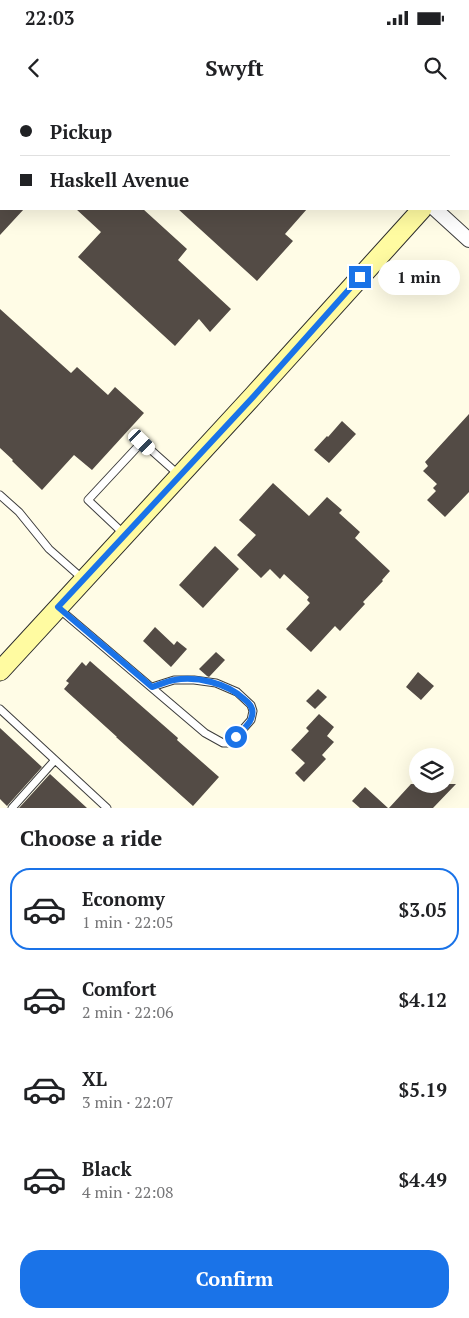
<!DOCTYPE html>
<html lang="en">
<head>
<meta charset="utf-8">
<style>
  :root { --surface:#fff; --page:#f2f2f2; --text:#202124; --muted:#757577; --line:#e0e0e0; --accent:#1a73e8 }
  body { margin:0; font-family:"PT Serif",serif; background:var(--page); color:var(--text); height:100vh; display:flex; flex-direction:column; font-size:19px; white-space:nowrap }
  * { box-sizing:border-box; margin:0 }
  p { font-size:16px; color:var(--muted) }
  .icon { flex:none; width:28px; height:28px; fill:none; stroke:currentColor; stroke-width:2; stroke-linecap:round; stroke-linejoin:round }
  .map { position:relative; height:708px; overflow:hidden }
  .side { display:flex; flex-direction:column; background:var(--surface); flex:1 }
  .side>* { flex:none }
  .hud { position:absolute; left:0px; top:0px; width:470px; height:110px; box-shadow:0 5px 20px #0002; display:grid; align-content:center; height:110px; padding:0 20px; background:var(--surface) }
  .fabs { position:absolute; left:409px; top:648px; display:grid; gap:10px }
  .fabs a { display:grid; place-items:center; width:45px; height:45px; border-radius:50%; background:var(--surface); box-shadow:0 5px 20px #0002; font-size:25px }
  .end { position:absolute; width:22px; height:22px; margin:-11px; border:6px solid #1a73e8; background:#fff; box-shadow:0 0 0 2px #fff }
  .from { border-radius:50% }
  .bubble { position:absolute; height:35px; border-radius:18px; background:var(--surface); box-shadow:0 5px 20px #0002; font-size:16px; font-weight:600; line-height:35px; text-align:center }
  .car { position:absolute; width:15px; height:30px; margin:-15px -8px; border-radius:6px; box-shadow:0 0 4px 1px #0007; background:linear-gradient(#fff 24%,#345 0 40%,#fff 0 76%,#345 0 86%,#fff 0) }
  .hud b { display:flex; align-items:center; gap:18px; height:48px; font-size:19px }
  .hud b+b { border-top:1px solid var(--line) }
  .hud i { width:12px; height:12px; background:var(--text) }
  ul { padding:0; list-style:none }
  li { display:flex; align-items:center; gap:15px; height:82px; margin:0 10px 8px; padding:0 10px; border:2px solid transparent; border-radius:20px }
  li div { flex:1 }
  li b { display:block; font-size:19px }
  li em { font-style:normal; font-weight:600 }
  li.selected { border-color:var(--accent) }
  li>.icon { width:45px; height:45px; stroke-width:1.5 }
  h2 { padding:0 20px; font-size:22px; line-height:60px }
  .action { display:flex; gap:10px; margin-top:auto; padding:10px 20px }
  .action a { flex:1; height:58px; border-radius:20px; background:var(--accent); color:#fff; font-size:20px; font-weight:600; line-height:58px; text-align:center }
  .status { display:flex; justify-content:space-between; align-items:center; height:35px; padding:0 25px; background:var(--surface); direction:ltr }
  .status svg { height:14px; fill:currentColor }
  header { display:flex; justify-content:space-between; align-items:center; height:65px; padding:0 20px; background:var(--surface); font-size:22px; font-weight:600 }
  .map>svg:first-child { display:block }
  .building { fill:#534b45 }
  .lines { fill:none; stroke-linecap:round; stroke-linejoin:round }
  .lane-casing { stroke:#3d3d3d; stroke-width:9 }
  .street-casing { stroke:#3d3d3d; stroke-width:16 }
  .secondary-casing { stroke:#2c2c2c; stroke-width:21 }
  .lane { stroke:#fff; stroke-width:7 }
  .street { stroke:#fff; stroke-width:14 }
  .secondary { stroke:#fffba1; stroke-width:19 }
  .route { stroke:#1a73e8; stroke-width:6 }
</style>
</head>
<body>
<div class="status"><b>22:03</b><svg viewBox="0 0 49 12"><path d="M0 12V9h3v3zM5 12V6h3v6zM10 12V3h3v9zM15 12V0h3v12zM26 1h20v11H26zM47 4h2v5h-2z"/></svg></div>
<header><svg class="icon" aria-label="back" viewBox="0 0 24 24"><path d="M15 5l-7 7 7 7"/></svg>Swyft<svg class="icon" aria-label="search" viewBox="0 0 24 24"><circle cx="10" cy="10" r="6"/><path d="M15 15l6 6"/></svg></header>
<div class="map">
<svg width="469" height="708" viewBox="0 0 469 708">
  <rect width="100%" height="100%" fill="#fffce6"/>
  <path class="building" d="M0,109H24L0,135Z
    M76,109H143L187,149L178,160L231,209L210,232L199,219L175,246L78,157L101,132Z
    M178,109H307L285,134L293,141L257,181Z
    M0,209L71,273L77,267L108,295L115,287L144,313L92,370L74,355L42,390L12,361L13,360L0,348Z
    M469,314V392L445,417L427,400L436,391L433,388L437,384L423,371L428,366L425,362Z
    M342,321L356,334L329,363L314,350L327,336L328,337Z
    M273,383L309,416L327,397L342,410L339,413L360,432L355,438L390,471L382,480L383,481L363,502L365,504L340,531L335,526L311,552L286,529L310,503L307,500L309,497L284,474L280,479L270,469L261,478L237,455L256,435L239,420Z
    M215,446L239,469L203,508L179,485Z
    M155,527L174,545L177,541L187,549L171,567L143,541Z
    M216,552L225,560L209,577L207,576L199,569Z
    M90,561L178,638L177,640L219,677L193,706L116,637H117L64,589L69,583L66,581L82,562L86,566Z
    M418,572L434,586L421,600L406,587Z
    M318,589L327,597L315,609L306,601Z
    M319,614L334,627L327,636L334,642L322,655L326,659L304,682L295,673L305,663L291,650L309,631L306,628Z
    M0,628L42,667L7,706L0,699Z
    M50,674L87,708H19Z
    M411,684H456L433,708H389Z
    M365,687L388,708H360L352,701Z"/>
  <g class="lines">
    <defs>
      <path id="lane" d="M0,395L19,412L49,449L83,479
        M124,434L88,400L142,342L179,375
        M58,508L205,633L223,643H228L236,637L251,620L253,611L251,605L237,592L216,583L194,580H174L152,587
        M0,609L107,708
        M12,708L55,660"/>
      <path id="street" d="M435,109L469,140"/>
      <path id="secondary" d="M316,0L318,1
        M0,571L253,296L422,109"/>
    </defs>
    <use href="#lane" class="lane-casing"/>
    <use href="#street" class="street-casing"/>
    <use href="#secondary" class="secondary-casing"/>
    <use href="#lane" class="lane"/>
    <use href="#street" class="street"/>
    <use href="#secondary" class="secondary"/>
  </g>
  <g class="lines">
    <path class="route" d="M236,637C241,631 249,625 251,619C255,610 251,604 244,599C227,583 197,576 174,580C167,581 159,585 152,587L58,507L254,296L360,177"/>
  </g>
</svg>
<div class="fabs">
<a><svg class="icon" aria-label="layers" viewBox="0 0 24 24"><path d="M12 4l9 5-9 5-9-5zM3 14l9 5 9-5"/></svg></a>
</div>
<i class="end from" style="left:236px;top:637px"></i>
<i class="end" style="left:360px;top:177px"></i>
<div class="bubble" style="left:378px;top:160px;width:82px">1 min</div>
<i class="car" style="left:142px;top:342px;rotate:134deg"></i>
<div class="hud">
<b><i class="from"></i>Pickup</b>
<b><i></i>Haskell Avenue</b>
</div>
</div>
<section class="side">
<h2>Choose a ride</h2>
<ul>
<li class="selected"><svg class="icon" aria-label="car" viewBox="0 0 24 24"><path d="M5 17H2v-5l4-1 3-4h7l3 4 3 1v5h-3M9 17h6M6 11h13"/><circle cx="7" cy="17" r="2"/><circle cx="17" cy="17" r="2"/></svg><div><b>Economy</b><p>1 min · 22:05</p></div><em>$3.05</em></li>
<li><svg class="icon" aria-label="car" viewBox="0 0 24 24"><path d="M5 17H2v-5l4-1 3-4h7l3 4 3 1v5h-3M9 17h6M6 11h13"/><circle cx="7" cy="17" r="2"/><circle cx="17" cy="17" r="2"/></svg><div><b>Comfort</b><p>2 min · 22:06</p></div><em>$4.12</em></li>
<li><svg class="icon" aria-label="car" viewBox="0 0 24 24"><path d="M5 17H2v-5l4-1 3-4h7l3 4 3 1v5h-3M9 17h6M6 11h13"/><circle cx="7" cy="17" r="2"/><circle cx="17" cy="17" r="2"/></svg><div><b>XL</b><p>3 min · 22:07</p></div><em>$5.19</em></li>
<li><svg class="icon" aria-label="car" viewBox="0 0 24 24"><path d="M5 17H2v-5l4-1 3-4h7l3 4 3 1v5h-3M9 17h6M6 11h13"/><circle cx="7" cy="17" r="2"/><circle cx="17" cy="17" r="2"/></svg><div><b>Black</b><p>4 min · 22:08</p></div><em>$4.49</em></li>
</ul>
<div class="action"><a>Confirm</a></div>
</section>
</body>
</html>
